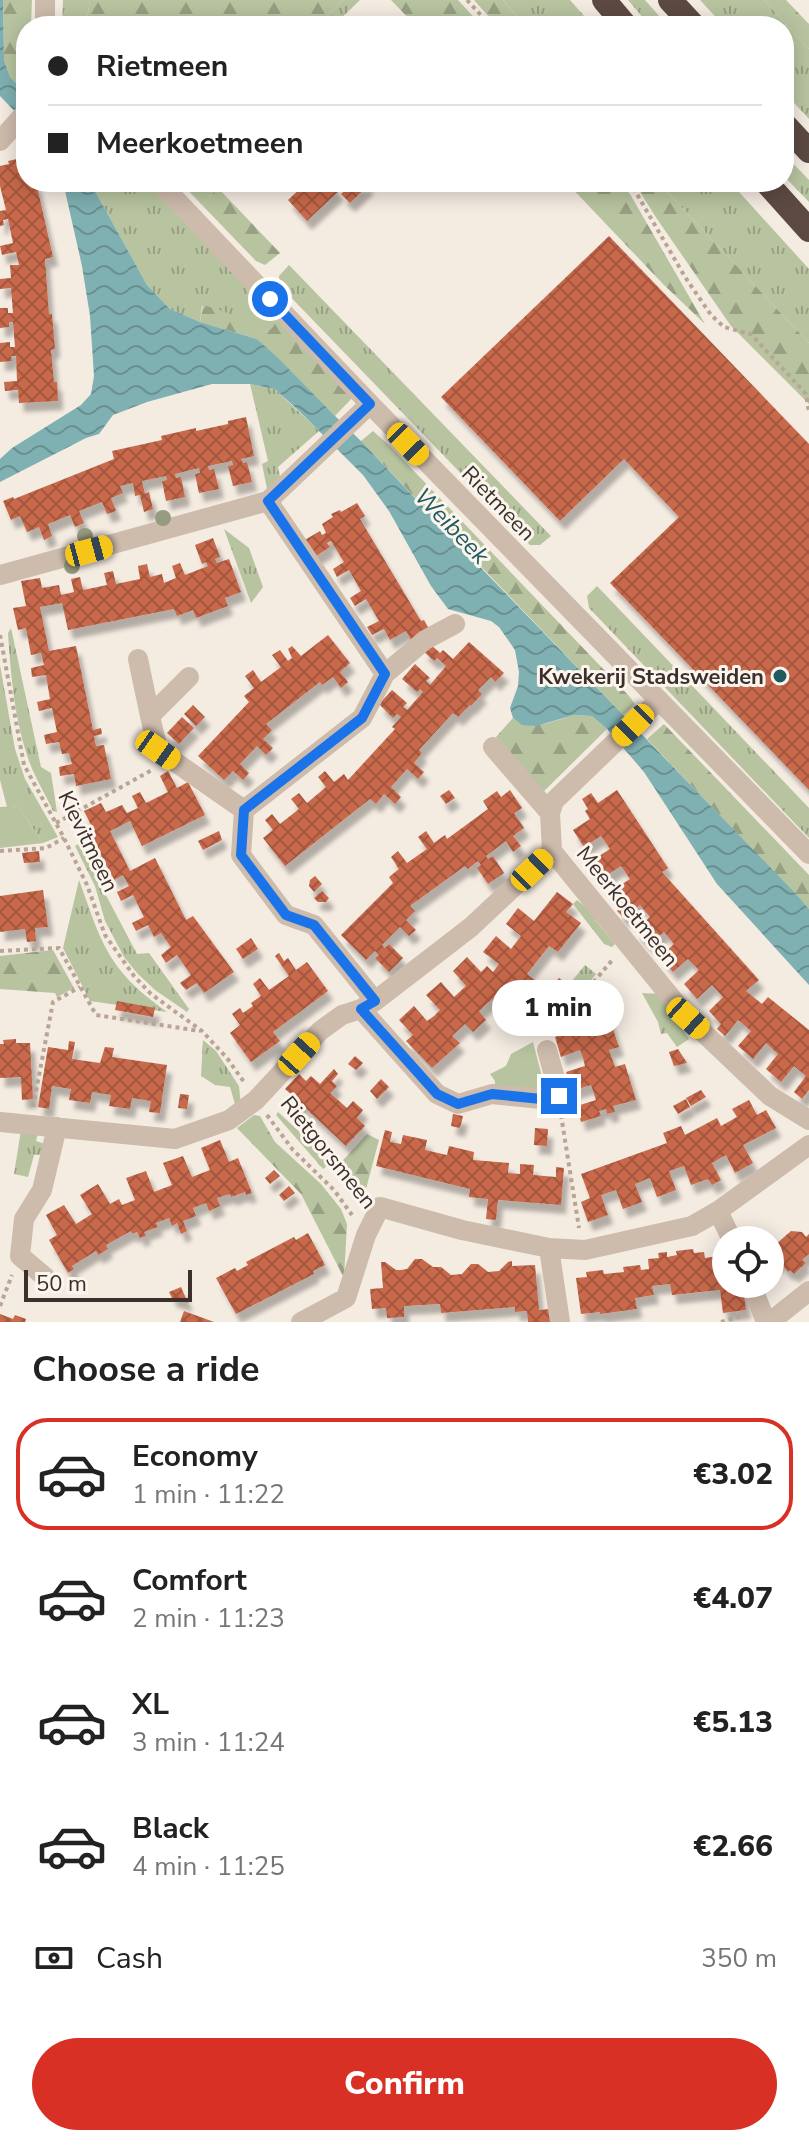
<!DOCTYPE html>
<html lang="en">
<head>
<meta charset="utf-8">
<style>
  :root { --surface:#fff; --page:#f2f2f2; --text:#222; --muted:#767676; --line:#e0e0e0; --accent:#d93025 }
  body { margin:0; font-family:"Nunito Sans",sans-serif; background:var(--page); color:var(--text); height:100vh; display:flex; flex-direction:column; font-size:30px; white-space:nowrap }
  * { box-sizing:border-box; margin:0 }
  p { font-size:26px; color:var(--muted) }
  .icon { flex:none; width:44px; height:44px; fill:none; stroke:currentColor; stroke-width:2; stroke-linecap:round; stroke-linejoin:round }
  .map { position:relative; height:1322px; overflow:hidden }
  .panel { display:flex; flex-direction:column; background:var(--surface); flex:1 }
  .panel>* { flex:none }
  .guide { position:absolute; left:16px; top:16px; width:778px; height:176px; border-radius:32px; box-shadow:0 4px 20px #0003; display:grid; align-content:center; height:176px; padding:0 32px; background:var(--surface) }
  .controls { position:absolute; left:712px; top:1226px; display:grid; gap:16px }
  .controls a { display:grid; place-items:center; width:72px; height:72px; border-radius:50%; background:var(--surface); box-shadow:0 4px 20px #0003; font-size:40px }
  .scale { position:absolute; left:24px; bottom:20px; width:168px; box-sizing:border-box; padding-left:8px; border:4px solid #3b302b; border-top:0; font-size:22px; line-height:28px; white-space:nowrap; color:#3b302b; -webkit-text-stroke:6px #fbf5ee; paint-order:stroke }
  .end { position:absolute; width:36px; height:36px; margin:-18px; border:10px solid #1a73e8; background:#fff; box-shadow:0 0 0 4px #fff }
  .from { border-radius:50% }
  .bubble { position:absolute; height:56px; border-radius:28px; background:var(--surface); box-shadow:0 4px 20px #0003; font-size:26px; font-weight:800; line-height:56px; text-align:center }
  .car { position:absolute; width:24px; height:48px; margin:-24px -12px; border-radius:10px; box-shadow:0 0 6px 2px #0007; background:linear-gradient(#f5c518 24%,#345 0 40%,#f5c518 0 76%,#345 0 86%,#f5c518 0) }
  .guide b { display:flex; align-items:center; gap:28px; height:76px; font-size:30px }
  .guide b+b { border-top:2px solid var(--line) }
  .guide i { width:20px; height:20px; background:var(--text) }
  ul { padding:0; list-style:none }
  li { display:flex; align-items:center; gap:24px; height:112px; margin:0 16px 12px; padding:0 16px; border:4px solid transparent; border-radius:32px }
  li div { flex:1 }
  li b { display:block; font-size:30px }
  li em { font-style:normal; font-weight:800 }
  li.selected { border-color:var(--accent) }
  li>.icon { width:72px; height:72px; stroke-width:1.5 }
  h2 { padding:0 32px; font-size:36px; line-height:96px }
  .pay { display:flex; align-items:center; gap:20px; height:88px; padding:0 32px; font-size:30px }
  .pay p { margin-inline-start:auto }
  .button { display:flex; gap:16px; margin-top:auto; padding:16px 32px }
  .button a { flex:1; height:92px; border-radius:48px; background:var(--accent); color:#fff; font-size:32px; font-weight:800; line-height:92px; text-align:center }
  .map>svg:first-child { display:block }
  .grass { fill:url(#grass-tufts) }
  .forest { fill:url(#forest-firs) }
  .park { fill:#b8c4a0 }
  .water { fill:url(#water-waves) }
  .building { fill:url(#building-cross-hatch); filter:url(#shadow) }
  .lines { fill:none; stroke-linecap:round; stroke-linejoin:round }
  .path { stroke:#b9a596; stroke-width:4; stroke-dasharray:4 4; stroke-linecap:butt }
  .street { stroke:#cdbbac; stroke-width:20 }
  .highway { stroke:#5c4a42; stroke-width:24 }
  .tree { fill:#969b7f }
  .route { stroke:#1a73e8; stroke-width:10 }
  .poi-dot { fill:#1f5a5e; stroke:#fbf5ee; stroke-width:3 }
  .labels { text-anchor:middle; stroke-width:6; stroke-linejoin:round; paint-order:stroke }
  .street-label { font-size:22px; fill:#3b302b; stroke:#fbf5ee }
  .poi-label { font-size:22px; font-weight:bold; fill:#3b302b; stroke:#fbf5ee; text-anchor:end }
  .water-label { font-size:24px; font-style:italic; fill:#1f5a5e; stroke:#fbf5ee }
</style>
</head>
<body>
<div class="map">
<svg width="809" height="1322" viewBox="0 0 809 1322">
  <defs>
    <pattern id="grass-tufts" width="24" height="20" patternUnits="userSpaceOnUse" patternTransform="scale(2)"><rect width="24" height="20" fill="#b8c4a0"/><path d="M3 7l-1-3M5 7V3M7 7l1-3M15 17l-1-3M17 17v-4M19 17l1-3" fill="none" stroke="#97a083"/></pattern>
    <pattern id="forest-firs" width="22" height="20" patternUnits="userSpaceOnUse" patternTransform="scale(2)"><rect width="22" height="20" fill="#b8c4a0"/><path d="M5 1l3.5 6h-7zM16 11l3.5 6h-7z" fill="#97a083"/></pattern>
    <pattern id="water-waves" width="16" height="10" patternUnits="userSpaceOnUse" patternTransform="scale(2)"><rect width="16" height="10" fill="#7fb0b2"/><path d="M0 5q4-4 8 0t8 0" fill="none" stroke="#699091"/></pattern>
    <pattern id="building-cross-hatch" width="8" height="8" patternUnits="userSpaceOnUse" patternTransform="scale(2)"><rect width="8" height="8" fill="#c8694b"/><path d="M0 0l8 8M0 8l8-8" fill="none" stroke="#a4573f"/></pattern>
    <filter id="shadow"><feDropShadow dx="5" dy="9" stdDeviation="2" flood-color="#0004"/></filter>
  </defs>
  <rect width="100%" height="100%" fill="#f4ebe1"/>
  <path class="grass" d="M63,0H90L86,26H62Z
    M343,0H360L333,26H317Z
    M503,0H570L593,26H525Z
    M628,0H645L668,26H650Z
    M700,0H764L809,49V119L784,92V26H724Z
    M784,154L809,180V202L784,176Z
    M90,182H147L277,320L272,328L266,332L202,306L200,322L170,309L147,285Z
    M180,182H212L218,188L202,205Z
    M658,182H730L809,269V343Z
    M289,265L551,536L540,545H530L280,286L279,276Z
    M250,384L275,389L319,431L278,467L282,486L267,489L262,464L268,461Z
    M224,529L249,548L263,587L251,603Z
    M597,586L809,808V838L589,608L587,596Z
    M11,628L41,767L51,773L57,812L53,811C47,798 39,784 33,771C15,728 11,678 8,633Z
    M0,665L15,749L25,779L58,837L43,843L18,806L7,807L0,780Z
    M79,844L137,954L149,953L189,1009L187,1012L155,990L137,973L124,957L105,921L95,886L75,846Z
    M79,880C90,909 98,940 117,966C130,984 149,999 167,1012L90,1001L63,948Z
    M577,900L598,917L595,920L615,944L612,947L604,944L573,904Z
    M585,965L596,974L561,1018L549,1009Z
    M642,993L660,994L689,1039L677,1047L667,1033L661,1034L658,1022Z
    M203,1040L216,1051L239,1086L241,1106L235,1104L230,1087L215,1085L201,1076Z
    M21,1130L38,1133L36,1141L45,1144L44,1155H34L28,1177L14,1174Z"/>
  <path class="forest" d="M3,0H32L31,26H26L25,92L10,77L4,60Z
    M90,0H343L317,26H86Z
    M391,0H458L482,26H416Z
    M474,0H503L525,26H497Z
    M764,0H786L807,22L809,24V49Z
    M566,182H619L630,194L705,324L664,285Z
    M634,182H658L809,343V404L731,326L655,216Z
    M218,188L280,253L265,265L256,261L202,205Z
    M203,305L223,311L266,332L272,328L277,320L352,398L335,416L257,339L200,322Z
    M373,431L391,447L629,696L635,704L623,715L361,441Z
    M574,715L592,716L607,729L540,795L496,737L513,718C532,732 553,721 574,715Z
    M664,724L809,875V909L647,739Z
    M53,950L74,988L57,997L55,993L0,989V956Z
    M278,1112L332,1162L323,1169L276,1115Z
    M254,1115L260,1116L275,1142L321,1184L341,1209L347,1224L344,1278L301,1194L237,1128Z
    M367,1134L379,1140L362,1204L334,1170Z"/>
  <path class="park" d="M18,806L43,843L0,848V807Z
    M533,1042L546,1092L495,1090V1081L490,1074L506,1066L511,1054Z"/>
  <path class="water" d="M0,0H3L4,60L10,77L26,93V123L0,96Z
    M63,182H90L147,285L170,309L200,322L257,339L278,358L335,416L361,441L486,573L795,893L809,909V985L717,884L644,772L607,729L592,716L574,715L536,726L522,725L513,718L510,708L518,686L519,672L515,650L499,627L491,621L448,609L431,586L389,511L363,475L298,410L275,389L250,384H212L147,402L113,415L99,434L86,438L0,482V459L12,448L81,405L91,394L94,376L90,316L82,266Z"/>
  <path class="building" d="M17,159L18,162L26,160V182H36L53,257L45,259L49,314H52L55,349L51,350L54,382H57L58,401L19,403L18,390L5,391L4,382L17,381L16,356H11L12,361L0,362V343L10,342V347H15L13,322H9V327L0,328V308H8V313H13L11,288L0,289V279L11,278L10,265H19L16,252L2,255L0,246L13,243L8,219L3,220L4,225L0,226V211L6,210L0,186V166L9,164L8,161Z
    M303,182H331L339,191L307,221L288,200L305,184Z
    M353,182H366L369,185L350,203L341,194Z
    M609,236L809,444V790L610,583L679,517L624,459L560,521L441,397Z
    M246,417L254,456L241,459L243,463L247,462L252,482L233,486L228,466L233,465L232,461L208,466L209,470L214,469L219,489L199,493L195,474L200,473L199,468L175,474L176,478L181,477L185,497L166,501L162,481L167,480L166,476L142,481L145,494L149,492L153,509L144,512L140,495L135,496L133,483L120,486L123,493L111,498L116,511L107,514L102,502L79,511L84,523L75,527L70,515L48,524L52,536L44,540L39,527L27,532L20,516L11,520L3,501L13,497L14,499L114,459L112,451L162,440L161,436L196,428V431L228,424V421Z
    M357,503L365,516L360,519L421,621L424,620L429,629L411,640L406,631L390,640L384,629L372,635L367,627L379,621L366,599L355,606L350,598L361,591L349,570L337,577L333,569L344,562L331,541L327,543L330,547L313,558L303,541L320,531L322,535L326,533L322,524L333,517L331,514L340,510L341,512Z
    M213,538L220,557L215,559L217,563L229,559L241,592L225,598L228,606L196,618L193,610L177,616L174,609L68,630L62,603L40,607L49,651L76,646L93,730L101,728L102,734L94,736L96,746L104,745L111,779L76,786L74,774L60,776L59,767L72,764L69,753L62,754L59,742L46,744L44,735L57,732L52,708L39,711L37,702L50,699L46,675L32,677L31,668L44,665L41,653L31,655L26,628L18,630L13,608L26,606L21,581L40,578L42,588L59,585L61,595L74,592L71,579L80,577L83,590L107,585L104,573L113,571L116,584L140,579L138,566L147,564L150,577L162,574L164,583L176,578L172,566L180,563L185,575L208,566L206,562L202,564L195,545Z
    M328,635L350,663L340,672L348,682L341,688L333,677L322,685L320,682L266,724L272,730L263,739L273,748L266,755L257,746L240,764L249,773L243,780L233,771L224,780L198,756L249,702L244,696L254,688L245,676L253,670L261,682L281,667L272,655L280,650L288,661L292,658L288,649L292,646L301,656Z
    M469,642L504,673L495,682L491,677L478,690L482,694L471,706L470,705L458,717L453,713L419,750L422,753L414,763L424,772L418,779L407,769L391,787L401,797L395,804L384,794L376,804L370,799L285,866L263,838L273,830L265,820L272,814L280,824L299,809L291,799L299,793L307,803L326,787L318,777L325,771L334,782L344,774L348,780L395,729L392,727L401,717L397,714L393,718L379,704L392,690L407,703L403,707L407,710L423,692L420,689L417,692L402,679L415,664L430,678L426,681L430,685L446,666L437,658L434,661L423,651L429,643L440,653L443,650L453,659Z
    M193,705L205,717L196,726L184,714Z
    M182,717L194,728L179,744L167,733Z
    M168,771L177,788L188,782L205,815L142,846L130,821L110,831L130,871L155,858L186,920L193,916L234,972L204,993L197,983L186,990L180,983L191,975L177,955L166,963L161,955L171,947L161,933L154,937L148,925L136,931L132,923L144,917L133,895L121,901L117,892L129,886L123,875L114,880L101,855L94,859L84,839L95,833L84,811L101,803L106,812L122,805L127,813L138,808L132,796L140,792L146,803L168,792L160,776Z
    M449,790L455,798L446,804L440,796Z
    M510,790L522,808L514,813L524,828L513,836L521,846L513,852L506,841L486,856L488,859L493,856L504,873L488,884L477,868L481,865L478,861L468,869L465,866L410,906L415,911L406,920L416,930L409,936L400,927L382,945L385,948L389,944L403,958L389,972L375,958L379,955L375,951L366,960L341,935L393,883L389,877L399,869L391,857L398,851L407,863L427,849L418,837L426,831L434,843L445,835L447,839L488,809L483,801L497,791L501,797Z
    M617,790L668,868L662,872L759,980L746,991L762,1004L768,997L809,1030V1090L802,1099L794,1092L806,1076L794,1066L781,1082L766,1069L778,1054L766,1043L753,1059L738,1046L751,1031L744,1025L738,1020L725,1036L717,1029L721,1024L709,1011L723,997L712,985L697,999L684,984L699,970L688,959L673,972L660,957L674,944L664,932L649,945L635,931L650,917L640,905L625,919L617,911L623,905L613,890L630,879L621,866L604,877L593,860L610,849L601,836L584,847L573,830L590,819L585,811L588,809L582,799L591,793L598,803Z
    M219,831L222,840L203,850L198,841Z
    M39,851L40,862L24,863L22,853Z
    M315,876L322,884L314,892L309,886L310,880Z
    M43,890L48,927L35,928L36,941L27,942L25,929L0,932V896Z
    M322,891L329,898L326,902H318L314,898Z
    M557,892L573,904L566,912L581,923L558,952L549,946L527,974L535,980L523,995L518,991L500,1007L492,999L479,1011L486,1020L473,1032L465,1024L452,1036L460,1043L432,1068L406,1041L413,1035L399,1020L414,1006L427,1021L434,1016L440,1010L426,995L441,982L454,997L466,986L453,971L467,957L481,972L487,966L493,972L499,964L483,952L496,936L511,949L521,936L506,924L518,908L534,921Z
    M251,938L258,949L243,959L236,949Z
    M279,953L284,961L288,958L296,970L307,962L328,991L273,1032L280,1041L251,1062L230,1033L240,1025L232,1014L240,1008L243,1013L253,1006L251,1003L261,996L253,984L260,978L269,990L289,976L275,956Z
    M559,978L567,984L549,1006L541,999Z
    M117,1001L155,1008L153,1017L115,1010Z
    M607,1012L619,1047L609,1050L615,1067L625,1064L636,1100L613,1106L615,1112L607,1114L606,1109L599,1111L601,1116L581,1122L577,1106L596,1100L591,1085L572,1091L566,1072L585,1066L583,1058L580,1050L561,1057L555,1037L574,1031L572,1023Z
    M16,1039V1043H30L33,1099L22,1100L21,1077L0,1078V1044H4L3,1040Z
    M69,1041L75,1042L72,1059L100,1063L105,1047L114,1048L112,1057L167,1065L160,1113L149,1112L151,1101L132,1098L130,1109L109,1106L111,1095L92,1092L90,1103L69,1100L71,1089L52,1086L49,1109L38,1107L48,1047L68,1050Z
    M678,1049L687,1063L674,1066L669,1052Z
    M355,1056L363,1063L356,1070L348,1064Z
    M334,1069L338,1074L332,1081L337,1086L330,1093L347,1108L353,1101L363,1110L357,1118L365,1126L346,1146L301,1104L294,1111L286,1103L293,1096L285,1089L299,1074L306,1081L311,1076L320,1084Z
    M381,1079L389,1087L377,1099L370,1091Z
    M701,1090L706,1097L691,1106L686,1098Z
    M180,1094L189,1095L187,1109L178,1108Z
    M686,1099L690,1107L678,1114L673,1106Z
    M749,1100L757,1115L766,1110L776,1128L743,1145L753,1163L735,1173L726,1155L712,1163L721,1180L712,1185L708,1179L691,1185L684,1166L669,1171L676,1190L657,1197L650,1178L635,1184L642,1202L623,1209L616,1190L601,1195L608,1215L588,1222L581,1202L590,1198L581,1174L667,1143L663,1133L681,1126L685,1135L717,1118L721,1126L737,1117L732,1109Z
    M453,1114L463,1116L460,1128L451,1126Z
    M535,1128L548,1129L547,1146L534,1145Z
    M385,1130L392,1132L390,1142L401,1144L403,1135L427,1140L425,1150L447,1155L449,1146L474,1152L473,1160L509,1163L508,1173L520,1174V1164L534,1165L533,1175L556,1177V1167L564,1168L561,1205L498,1200L496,1220L486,1219L488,1199L469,1197L470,1189L376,1166Z
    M220,1140L229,1162L238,1158L252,1193L246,1195L245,1192L231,1197L230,1194L217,1198L220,1206L209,1211L206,1203L193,1208L196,1216L183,1221L187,1231L181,1234L177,1223L172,1226L169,1218L156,1223L158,1227L144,1232L146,1236L140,1238L137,1232L132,1234L131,1231L106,1245L108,1249L98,1255L96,1251L72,1266L74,1269L68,1273L49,1240L57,1235L46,1215L64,1205L76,1224L92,1214L80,1195L98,1184L110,1204L119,1199L122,1205L135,1200L126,1178L146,1171L154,1192L172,1185L163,1163L183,1156L192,1177L210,1170L201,1148Z
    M274,1170L280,1176L270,1184L265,1178Z
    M289,1186L295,1193L284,1201L279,1195Z
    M791,1231L802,1232L806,1237L809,1234V1254L802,1260L806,1263L794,1274L790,1270L788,1272L779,1261L771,1268L770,1266V1239L775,1245Z
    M308,1233L325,1265L313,1271L314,1274L236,1314L216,1278L235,1268L237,1271L248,1265L246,1262L294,1237L296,1240Z
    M693,1249L694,1253L704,1252L705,1258L726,1255V1284H732V1289L743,1287L746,1310L723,1313L720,1290L672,1295L670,1284L652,1286L654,1295L635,1298L637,1309L600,1314V1312L581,1314L576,1278L587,1277L586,1272L603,1270L604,1274L624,1272L623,1267L640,1265L641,1270L649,1269L648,1259L659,1258L658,1253L667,1252V1257L677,1255L676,1251Z
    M415,1259H422L433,1267H441L451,1275L462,1274L471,1264H478L488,1272L499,1271L508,1262L512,1261V1266L535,1265L539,1310L550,1309L551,1322H528L527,1311L515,1312V1307L441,1313L440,1304L404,1306V1317L387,1318L386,1308L372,1309L370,1289L383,1288L381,1262H385L396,1270H401L407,1269Z
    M181,1287L188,1303L172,1298L169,1292Z
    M184,1311L214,1322H180Z
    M0,1314L13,1319L15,1315L26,1319L25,1322H0Z"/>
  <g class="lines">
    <path class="path" d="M467,0L491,26
      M628,182L634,189L685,277L711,315L724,327L751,334L806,394L809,412
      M0,635L24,765L63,836L87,885L105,935L134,976L151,994L202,1031L227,1058L244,1082
      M56,823L152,770
      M0,851L46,848L64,838
      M0,951L59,948L96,1015L200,1031
      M552,1031L614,958
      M33,1107L53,1002L80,987
      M267,1115L293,1150L334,1190L352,1215
      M561,1115L579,1228
      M0,1306L12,1275
      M721,1322L742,1316"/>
    <path class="street" d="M45,26V0
      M0,141L26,112
      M159,182L370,404L809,854
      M268,501L385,674
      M0,575L268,501L370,404
      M138,659L150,716
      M189,677L150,716L158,750L244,810
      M493,747L550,813
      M552,851L688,1018L770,1096L809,1120
      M375,1001L314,925L286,915L241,855L244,810L362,718L385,674L425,640L455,624
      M361,1009L437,1094L458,1104L492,1094L541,1099L560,1096L547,1050
      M0,1122L175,1139L229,1120L256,1100L320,1031L342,1015L361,1009L375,1001L471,927L552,851L550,813L554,801L659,700
      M718,1211L732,1240
      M549,1248L560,1322
      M45,1277L20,1256L24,1219L42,1190L57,1127
      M751,1284L766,1322
      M301,1322L346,1298L366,1235L380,1207L462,1230L549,1248L585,1250L692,1226L718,1211L809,1145
      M770,1322L809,1291"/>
    <path class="highway" d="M604,0L626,26
      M670,0L694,26
      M784,124L809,151
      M766,182L809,230"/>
  </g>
  <g class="tree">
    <circle cx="163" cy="518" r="8"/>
    <circle cx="85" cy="536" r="8"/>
    <circle cx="72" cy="566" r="8"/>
  </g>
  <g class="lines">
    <path class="route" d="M270,299L370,404L268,501L385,674L362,718L244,810L241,855L286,915L314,925L375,1001L361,1009L437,1094L458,1104L492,1094L541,1099L559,1096"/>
  </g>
  <circle class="poi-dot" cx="780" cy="676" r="8"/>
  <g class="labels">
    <g class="street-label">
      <text transform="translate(499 503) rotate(46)" y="8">Rietmeen</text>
      <text transform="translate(89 841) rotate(64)" y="8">Kievitmeen</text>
      <text transform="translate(628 906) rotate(51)" y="8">Meerkoetmeen</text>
      <text transform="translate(329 1152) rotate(51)" y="8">Rietgorsmeen</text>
    </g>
    <g class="poi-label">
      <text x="764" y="684">Kwekerij Stadsweiden</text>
    </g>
    <g class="water-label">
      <text transform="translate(452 526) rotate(46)" y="8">Weibeek</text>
    </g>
  </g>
</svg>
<div class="controls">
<a><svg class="icon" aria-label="locate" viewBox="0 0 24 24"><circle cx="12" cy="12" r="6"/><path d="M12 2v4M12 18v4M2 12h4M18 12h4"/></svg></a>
</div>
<div class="scale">50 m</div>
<i class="end from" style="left:270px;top:299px"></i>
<i class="end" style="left:559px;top:1096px"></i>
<div class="bubble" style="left:492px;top:980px;width:132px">1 min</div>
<i class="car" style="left:408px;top:444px;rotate:136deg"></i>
<i class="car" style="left:89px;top:551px;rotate:75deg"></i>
<i class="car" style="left:633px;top:725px;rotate:225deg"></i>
<i class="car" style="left:158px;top:750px;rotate:125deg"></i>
<i class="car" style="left:532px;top:870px;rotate:46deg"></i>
<i class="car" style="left:688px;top:1018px;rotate:132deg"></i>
<i class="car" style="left:299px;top:1054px;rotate:42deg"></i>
<div class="guide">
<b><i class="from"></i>Rietmeen</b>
<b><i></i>Meerkoetmeen</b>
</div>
</div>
<section class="panel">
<h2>Choose a ride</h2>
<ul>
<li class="selected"><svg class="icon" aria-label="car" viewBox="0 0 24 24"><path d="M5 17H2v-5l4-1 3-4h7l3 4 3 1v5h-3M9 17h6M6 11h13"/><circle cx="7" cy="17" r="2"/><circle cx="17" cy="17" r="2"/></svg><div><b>Economy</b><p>1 min · 11:22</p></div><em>€3.02</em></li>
<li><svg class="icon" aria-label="car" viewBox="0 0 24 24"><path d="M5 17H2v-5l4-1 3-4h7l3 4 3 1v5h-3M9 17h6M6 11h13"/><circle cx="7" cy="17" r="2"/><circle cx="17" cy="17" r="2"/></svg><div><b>Comfort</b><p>2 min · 11:23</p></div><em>€4.07</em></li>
<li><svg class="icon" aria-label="car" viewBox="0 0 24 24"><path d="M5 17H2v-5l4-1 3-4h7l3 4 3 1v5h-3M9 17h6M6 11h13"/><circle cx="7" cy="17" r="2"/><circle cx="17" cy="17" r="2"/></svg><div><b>XL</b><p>3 min · 11:24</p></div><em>€5.13</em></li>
<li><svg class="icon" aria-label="car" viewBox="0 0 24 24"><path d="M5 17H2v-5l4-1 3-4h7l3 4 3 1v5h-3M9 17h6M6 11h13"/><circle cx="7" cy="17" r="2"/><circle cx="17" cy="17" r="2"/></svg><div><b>Black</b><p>4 min · 11:25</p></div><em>€2.66</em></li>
</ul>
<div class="pay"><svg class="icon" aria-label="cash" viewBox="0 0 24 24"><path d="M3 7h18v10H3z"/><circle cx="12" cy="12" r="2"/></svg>Cash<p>350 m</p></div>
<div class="button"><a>Confirm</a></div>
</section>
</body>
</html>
